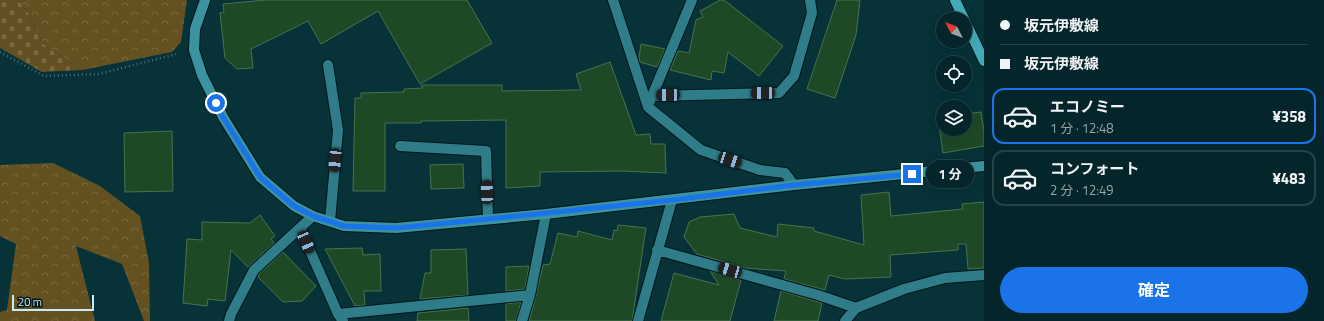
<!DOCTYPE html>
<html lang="ja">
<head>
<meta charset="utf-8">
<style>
  :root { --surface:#04262a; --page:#0d2e32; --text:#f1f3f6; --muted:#97a5a8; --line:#254347; --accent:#1a73e8 }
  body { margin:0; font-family:"Titillium Web","Noto Sans JP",sans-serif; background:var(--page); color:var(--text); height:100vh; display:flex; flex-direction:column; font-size:15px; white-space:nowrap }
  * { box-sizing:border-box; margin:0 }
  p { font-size:13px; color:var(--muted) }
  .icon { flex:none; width:22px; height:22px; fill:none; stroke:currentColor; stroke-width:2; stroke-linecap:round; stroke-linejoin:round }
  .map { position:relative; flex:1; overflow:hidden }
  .sheet { display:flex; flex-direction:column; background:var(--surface); width:340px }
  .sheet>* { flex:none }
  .banner { display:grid; align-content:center; height:88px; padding:0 16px; background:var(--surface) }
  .needle { width:26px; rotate:312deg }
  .buttons { position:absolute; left:936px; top:12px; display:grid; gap:8px }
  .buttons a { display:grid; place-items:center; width:36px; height:36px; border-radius:50%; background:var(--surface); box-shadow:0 4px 16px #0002,0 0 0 1px var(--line); font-size:20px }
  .scale { position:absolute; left:12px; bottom:10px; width:82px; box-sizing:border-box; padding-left:4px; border:2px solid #c8ecf2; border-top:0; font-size:11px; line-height:14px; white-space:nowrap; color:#c8ecf2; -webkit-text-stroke:3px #02181b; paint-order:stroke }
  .end { position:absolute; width:18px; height:18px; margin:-9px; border:5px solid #1a73e8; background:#fff; box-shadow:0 0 0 2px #fff }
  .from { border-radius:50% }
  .bubble { position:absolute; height:28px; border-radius:14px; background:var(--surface); box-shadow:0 4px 16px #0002,0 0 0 1px var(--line); font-size:13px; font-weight:700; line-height:28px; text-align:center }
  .car { position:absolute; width:12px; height:24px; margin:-12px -6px; border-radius:5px; box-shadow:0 0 3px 1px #0007; background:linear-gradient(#222 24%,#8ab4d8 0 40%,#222 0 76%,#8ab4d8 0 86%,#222 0) }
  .banner b { display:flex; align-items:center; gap:14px; height:38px; font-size:15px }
  .banner b+b { border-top:1px solid var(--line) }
  .banner i { width:10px; height:10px; background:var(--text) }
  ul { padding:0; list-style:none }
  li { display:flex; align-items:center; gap:12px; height:56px; margin:0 8px 6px; padding:0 8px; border:2px solid var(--line); border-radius:12px }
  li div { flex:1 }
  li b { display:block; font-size:15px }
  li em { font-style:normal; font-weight:700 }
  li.selected { border-color:var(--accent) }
  li>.icon { width:36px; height:36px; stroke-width:1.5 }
  .primary-button { display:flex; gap:8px; margin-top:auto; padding:8px 16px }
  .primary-button a { flex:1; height:46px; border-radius:24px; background:var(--accent); color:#fff; font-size:16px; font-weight:700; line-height:46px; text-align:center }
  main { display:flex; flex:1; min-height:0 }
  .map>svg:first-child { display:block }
  .forest { fill:url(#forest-crowns) }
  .cemetery { fill:url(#cemetery-stones) }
  .building { fill:#1d4926; stroke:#48734e }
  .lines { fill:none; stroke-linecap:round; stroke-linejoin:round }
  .street-casing { stroke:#02181b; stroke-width:12 }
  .secondary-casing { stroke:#02181b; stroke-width:12 }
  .primary-casing { stroke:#02181b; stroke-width:12 }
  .path { stroke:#467076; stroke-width:2.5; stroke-dasharray:1 3; stroke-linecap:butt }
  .street { stroke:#2f7d88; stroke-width:10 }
  .secondary { stroke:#3a939f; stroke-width:10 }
  .primary { stroke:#45a9b7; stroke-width:10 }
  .route { stroke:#1a73e8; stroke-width:5 }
</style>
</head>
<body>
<main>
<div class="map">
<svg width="984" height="321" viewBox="0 0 984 321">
  <defs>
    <pattern id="forest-crowns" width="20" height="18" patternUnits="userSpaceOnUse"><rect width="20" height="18" fill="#645122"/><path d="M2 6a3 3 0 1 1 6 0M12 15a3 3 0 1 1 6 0" fill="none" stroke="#796a43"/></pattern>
    <pattern id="cemetery-stones" width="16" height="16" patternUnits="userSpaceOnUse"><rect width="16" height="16" fill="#645122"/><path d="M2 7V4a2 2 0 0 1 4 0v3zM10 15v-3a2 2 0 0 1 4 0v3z" fill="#796a43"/></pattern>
  </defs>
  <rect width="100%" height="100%" fill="#063238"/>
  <path class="forest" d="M18,0H187L181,42L172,52L82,70L43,44L28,13Z
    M53,163L100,186L140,216L149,263L150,321H144L122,264L76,246L95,321H0V312L7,310L16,244L0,236V165Z"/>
  <path class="cemetery" d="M0,0H18L28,13L43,44L82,70L42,72L0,48Z"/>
  <path class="building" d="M266,0H467L492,43L420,84L378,11L321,44L308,21L251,49L253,68L237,69L225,58L220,13L224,12L223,4Z
    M720,0H724L783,46L759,76L728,52L724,73L712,71L711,80L670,70L678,51L689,53L696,20L703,17L700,11Z
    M837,0H860L856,35L835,98L807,89Z
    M641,44L665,49L657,67L640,62L639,57Z
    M610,62L636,135L650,134L651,144H665L666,173L623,171L540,172V186L506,188V120L421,121V123H385V191H353L355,98H361V93L404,92V89L423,88L421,85H502V91L581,90L576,74Z
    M981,112L984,131V146L943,153L938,119L943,118V129H965V114Z
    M172,131L173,191L125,192L124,133Z
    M463,164L464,188L431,189L430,165Z
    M889,192L891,216L963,209L962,204L984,202V268L968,269L966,244H958V250L890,255L891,277L845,279L829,275L825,290L784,279L786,271L745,268L697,254L684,237L689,222L700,217L734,214L740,228L777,237L778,224L814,228V231L864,245L861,195Z
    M260,215L275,236L271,239L274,243L248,267L231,250L225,301L208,299L207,306L183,303L187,239L202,240V222L250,223Z
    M618,225L646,228L632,321H529L536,296L543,265L550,264L558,233L577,237L578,231L612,240L614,230L617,231Z
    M362,248L363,255L380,254L381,291H364L365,305L355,306L325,249Z
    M466,249L468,295L420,299L425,273H431V250Z
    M283,252L316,286L302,301L283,302L258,277L259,274Z
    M529,266L525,289L506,291V267Z
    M710,271L741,280L730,321H661L674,273L719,285Z
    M781,291L822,303L818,321H774Z
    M521,302L516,321H506V304Z
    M468,308L469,321H417L418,313Z"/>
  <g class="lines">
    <defs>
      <path id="street" d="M613,0L648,107L701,150L760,170L785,173L794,185
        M328,65L338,130L330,221
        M652,96L779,93L794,76L812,13L810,0
        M650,101L692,0
        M400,146L486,151L488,219
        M300,228L338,314L343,321
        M657,250L818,295L856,308
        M338,314L530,295
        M229,321L231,314L254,270L313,216
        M522,321L530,295L546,214
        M638,321L672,200
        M845,321L856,308L904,289L945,278L984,275"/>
      <path id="secondary" d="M205,0L195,29L194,50L202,75L223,117L260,177L294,206L313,216L344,226L396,228L546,214L794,185L984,166"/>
      <path id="primary" d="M955,0L964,19
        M965,21L984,61"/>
    </defs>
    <use href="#street" class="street-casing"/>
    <use href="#secondary" class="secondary-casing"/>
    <use href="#primary" class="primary-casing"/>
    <path class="path" d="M0,52L44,76L99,74L176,54"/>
    <use href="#street" class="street"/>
    <use href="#secondary" class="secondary"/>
    <use href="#primary" class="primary"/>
  </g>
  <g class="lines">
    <path class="route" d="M216,103L223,117L260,177L294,206L313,216L344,226L396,228L488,219L672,200L794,185L912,174"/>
  </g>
</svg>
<div class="buttons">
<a><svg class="needle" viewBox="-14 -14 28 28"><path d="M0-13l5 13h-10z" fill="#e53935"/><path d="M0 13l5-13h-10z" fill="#97a5a8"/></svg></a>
<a><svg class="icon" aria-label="locate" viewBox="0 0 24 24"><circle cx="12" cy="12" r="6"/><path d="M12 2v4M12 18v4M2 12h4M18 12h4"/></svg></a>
<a><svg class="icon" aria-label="layers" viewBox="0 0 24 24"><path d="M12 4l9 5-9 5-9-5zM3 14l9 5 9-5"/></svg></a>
</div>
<div class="scale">20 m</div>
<i class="end from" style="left:216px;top:103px"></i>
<i class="end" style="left:912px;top:174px"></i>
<div class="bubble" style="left:926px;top:160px;width:48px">1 分</div>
<i class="car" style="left:763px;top:93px;rotate:269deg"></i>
<i class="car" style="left:668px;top:95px;rotate:269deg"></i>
<i class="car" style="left:335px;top:160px;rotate:185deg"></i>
<i class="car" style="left:730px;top:160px;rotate:109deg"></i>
<i class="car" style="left:487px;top:192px;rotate:358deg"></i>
<i class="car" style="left:306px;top:242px;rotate:156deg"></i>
<i class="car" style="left:730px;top:270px;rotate:286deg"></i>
</div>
<section class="sheet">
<div class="banner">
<b><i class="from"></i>坂元伊敷線</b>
<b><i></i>坂元伊敷線</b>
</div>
<ul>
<li class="selected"><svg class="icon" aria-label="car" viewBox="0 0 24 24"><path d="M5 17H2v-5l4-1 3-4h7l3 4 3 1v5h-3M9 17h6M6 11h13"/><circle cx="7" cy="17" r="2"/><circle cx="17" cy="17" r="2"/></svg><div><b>エコノミー</b><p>1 分 · 12:48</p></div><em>¥358</em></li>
<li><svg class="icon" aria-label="car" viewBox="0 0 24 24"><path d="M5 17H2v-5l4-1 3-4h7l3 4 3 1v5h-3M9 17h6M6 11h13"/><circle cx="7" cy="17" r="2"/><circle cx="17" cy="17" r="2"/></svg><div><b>コンフォート</b><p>2 分 · 12:49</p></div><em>¥483</em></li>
</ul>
<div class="primary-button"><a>確定</a></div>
</section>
</main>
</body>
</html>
